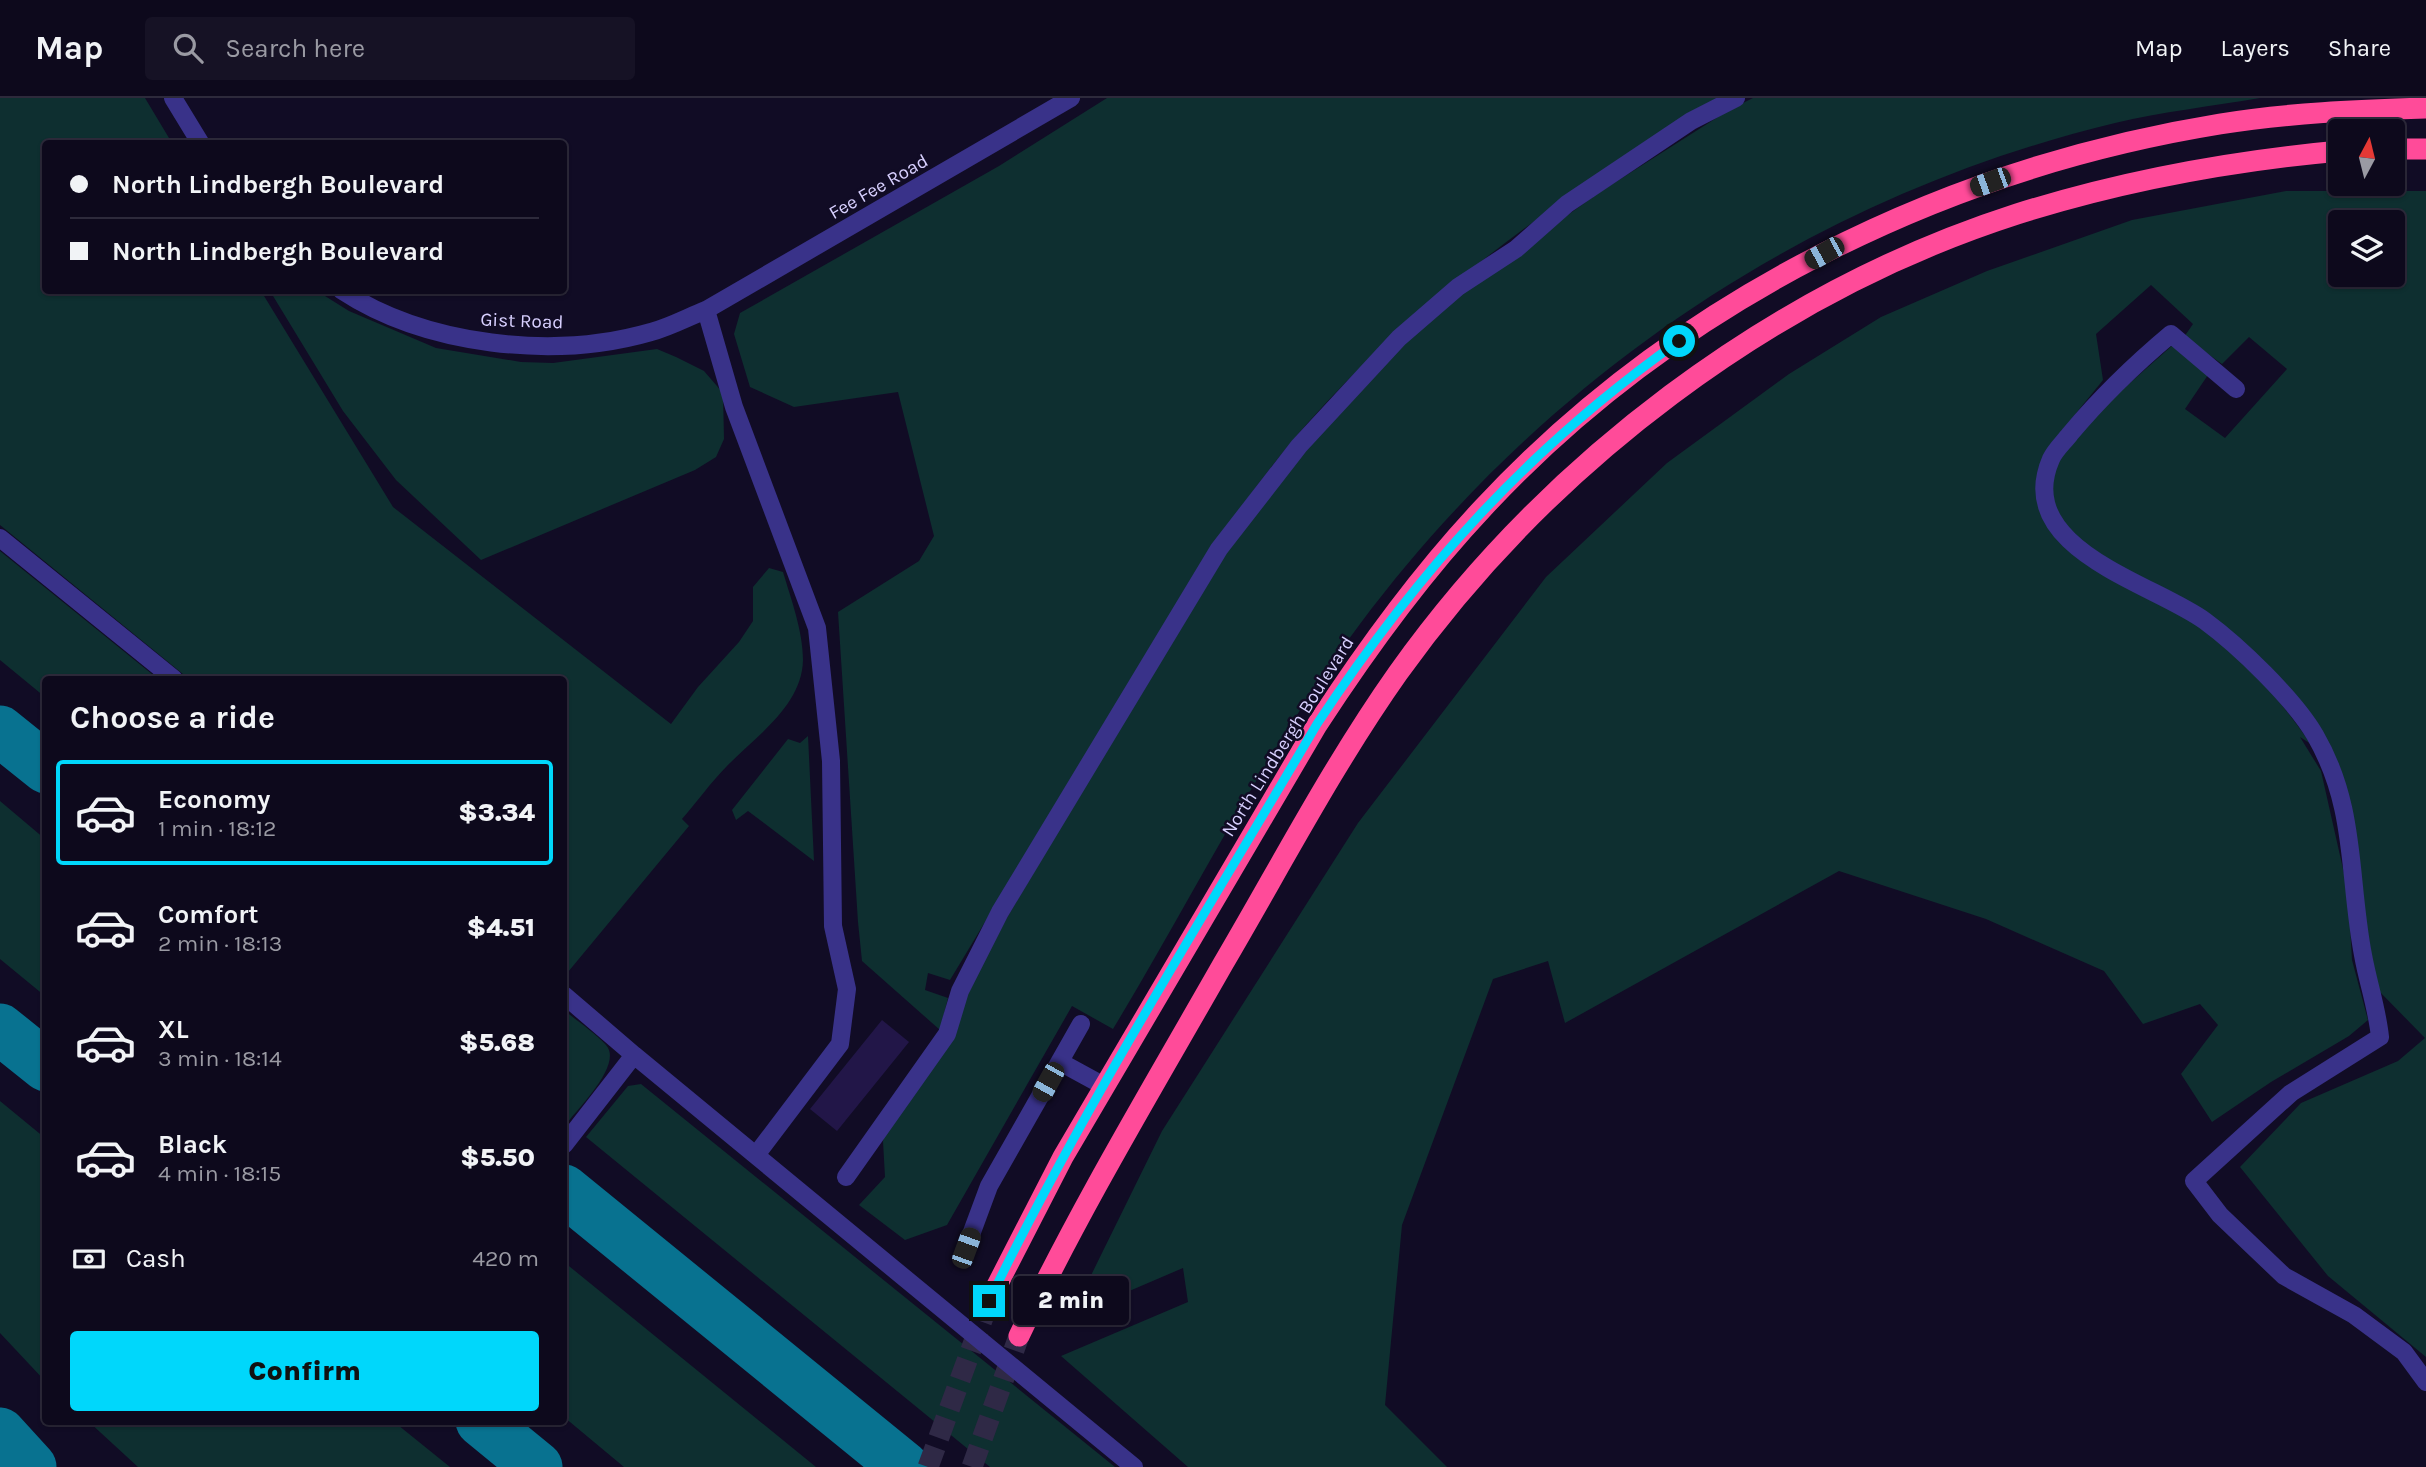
<!DOCTYPE html>
<html lang="en">
<head>
<meta charset="utf-8">
<style>
  :root { --surface:#0d091c; --page:#161225; --text:#f1f3f6; --muted:#9a9aa3; --line:#2d2a3b; --accent:#00d7fb }
  body { margin:0; font-family:Karla,sans-serif; background:var(--page); color:var(--text); height:100vh; display:flex; flex-direction:column; font-size:26px; white-space:nowrap }
  * { box-sizing:border-box; margin:0 }
  p { font-size:23px; color:var(--muted) }
  .icon { flex:none; width:38px; height:38px; fill:none; stroke:currentColor; stroke-width:2; stroke-linecap:round; stroke-linejoin:round }
  .map { position:relative; flex:1; overflow:hidden }
  .drawer { position:absolute; left:42px; top:578px; width:525px; height:749px; display:flex; flex-direction:column; background:var(--surface); border-radius:7px; box-shadow:0 2px 5px #0004,0 0 0 2px var(--line) }
  .drawer>* { flex:none }
  .hud { position:absolute; left:42px; top:42px; width:525px; height:154px; border-radius:7px; box-shadow:0 2px 5px #0004,0 0 0 2px var(--line); display:grid; align-content:center; height:154px; padding:0 28px; background:var(--surface) }
  .needle { width:46px; rotate:7deg }
  .fabs { position:absolute; left:2328px; top:21px; display:grid; gap:14px }
  .fabs a { display:grid; place-items:center; width:77px; height:77px; border-radius:7px; background:var(--surface); box-shadow:0 2px 5px #0004,0 0 0 2px var(--line); font-size:35px }
  .end { position:absolute; width:32px; height:32px; margin:-16px; border:9px solid #00d7fb; background:#111; box-shadow:0 0 0 4px #111 }
  .from { border-radius:50% }
  .bubble { position:absolute; height:49px; border-radius:7px; background:var(--surface); box-shadow:0 2px 5px #0004,0 0 0 2px var(--line); font-size:23px; font-weight:800; line-height:49px; text-align:center }
  .car { position:absolute; width:21px; height:42px; margin:-21px -10px; border-radius:9px; box-shadow:0 0 5px 2px #0007; background:linear-gradient(#222 24%,#8ab4d8 0 40%,#222 0 76%,#8ab4d8 0 86%,#222 0) }
  .hud b { display:flex; align-items:center; gap:24px; height:66px; font-size:26px }
  .hud b+b { border-top:2px solid var(--line) }
  .hud i { width:18px; height:18px; background:var(--text) }
  ul { padding:0; list-style:none }
  li { display:flex; align-items:center; gap:21px; height:105px; margin:0 14px 10px; padding:0 14px; border:4px solid transparent; border-radius:7px }
  li div { flex:1 }
  li b { display:block; font-size:26px }
  li em { font-style:normal; font-weight:800 }
  li.on { border-color:var(--accent) }
  li>.icon { width:63px; height:63px; stroke-width:1.5 }
  h2 { padding:0 28px; font-size:32px; line-height:84px }
  .pay { display:flex; align-items:center; gap:18px; height:77px; padding:0 28px; font-size:26px }
  .pay p { margin-inline-start:auto }
  .cta { display:flex; gap:14px; margin-top:auto; padding:14px 28px }
  .cta a { flex:1; height:80px; border-radius:7px; background:var(--accent); color:#111; font-size:28px; font-weight:800; line-height:80px; text-align:center }
  header { display:flex; align-items:center; gap:42px; box-sizing:border-box; height:98px; padding:0 35px; background:var(--surface); border-bottom:2px solid var(--line) }
  header strong { font-size:33px }
  nav { display:flex; gap:38px; margin-inline-start:auto; font-size:24px }
  .search { width:490px; height:63px; background:var(--page); display:flex; align-items:center; gap:18px; box-sizing:border-box; padding:0 24px; border-radius:7px; color:var(--muted); font-size:26px }
  .map>svg:first-child { display:block }
  .green { fill:#0e2f30; fill-rule:evenodd }
  .lines { fill:none; stroke-linecap:round; stroke-linejoin:round }
  .taxiway { stroke:#087290; stroke-width:51 }
  .building { fill:#221648 }
  .highway-tunnel { stroke:#2f2946; stroke-width:21; stroke-dasharray:21 10; stroke-linecap:butt }
  .minor { stroke:#393289; stroke-width:18 }
  .highway { stroke:#ff4b99; stroke-width:21 }
  .route { stroke:#00d7fb; stroke-width:9 }
  .labels { text-anchor:middle; stroke-width:5; stroke-linejoin:round; paint-order:stroke }
  .street-label { font-size:19px; fill:#d8d0ff; stroke:#110c25 }
</style>
</head>
<body>
<header>
<strong>Map</strong>
<div class="search"><svg class="icon" aria-label="search" viewBox="0 0 24 24"><circle cx="10" cy="10" r="6"/><path d="M15 15l6 6"/></svg>Search here</div>
<nav><a>Map</a><a>Layers</a><a>Share</a></nav>
</header>
<div class="map">
<svg width="2426" height="1369" viewBox="0 0 2426 1369">
  <rect width="100%" height="100%" fill="#110c25"/>
  <path class="green" d="M0,0H145L172,45L46,46V192L261,193L393,409L671,626L698,589L739,544L753,523V489L769,470L783,474C791,501 803,533 803,562C802,608 756,638 727,668C711,684 697,704 682,721L689,728L568,874H564V581H189L0,427Z
    M1107,0H1722C1570,92 1423,194 1305,328C1234,409 1179,503 1123,595C1065,691 1008,786 950,882L928,875L925,892L948,900L940,932L862,863L858,824L838,514L919,463L934,438L898,294L794,309L750,289L734,236L740,215L999,68Z
    M1753,0H2260C2212,8 2162,14 2115,25C1810,99 1547,276 1360,526C1265,652 1194,797 1113,931L1072,908L947,1127L905,1142L859,1107L885,1079L883,1043L890,1019L1203,486L1274,390L1371,278L1453,199L1600,94L1729,12Z
    M2286,93H2426V1259L2328,1178L2240,1069L2301,1005L2398,963L2425,940L2376,890L2360,781L2334,656L2206,514L2093,458L2062,429L2049,400L2054,369L2095,316L2175,245L2212,271L2185,311L2225,340L2287,271L2249,239L2222,266L2184,239L2193,226L2151,187L2096,236L2103,282C2088,301 2044,352 2038,372C2036,378 2038,388 2038,394C2043,472 2147,487 2200,525C2244,558 2279,601 2311,646L2300,639L2321,673L2348,793L2352,862L2368,922L2349,938L2271,984L2212,1024L2181,976L2218,927L2200,906L2143,926L2104,873L1986,821L1839,773L1565,925L1548,863L1493,881L1402,1127L1385,1307L1447,1369H1188L1061,1258L1188,1204L1183,1170L1071,1218L1162,1033L1358,725L1546,479L1667,365L1789,276L1881,219L1987,173L2132,122ZM2340,124H2392V177H2340Z
    M270,193H317L349,213L436,250L521,264L553,265L657,251L676,259L704,273L723,295L724,341L716,359L695,372L481,462L396,382L343,313Z
    M0,453L158,581H46L45,599L0,562Z
    M808,638L814,763L748,713L736,722L732,712L788,641L800,645Z
    M0,703L45,741V898L0,861Z
    M564,912C577,923 594,934 606,947C623,966 580,1008 568,1024L564,1021Z
    M641,986L1115,1369H990L586,1039L628,988Z
    M0,1003L45,1040V1283L0,1235Z
    M564,1164L816,1369H624L564,1319Z
    M88,1323H393L450,1369H138Z"/>
  <g class="lines">
    <path class="taxiway" d="M0,633L46,670
      M0,931L46,968
      M564,1092L904,1369
      M481,1323L537,1369
      M0,1335L31,1369"/>
  </g>
  <path class="building" d="M882,922L909,944L837,1033L810,1011Z"/>
  <g class="lines">
    <path class="highway-tunnel" d="M928,1369L989,1203
      M972,1369L1019,1238"/>
    <path class="minor" d="M173,0L201,46
      M341,192C426,248 554,262 651,234C670,229 688,219 706,212L1071,0
      M706,212L734,309L817,530L831,663L833,828L847,891L840,946L756,1057
      M2236,291L2171,236C2134,267 2101,299 2070,336C2064,344 2055,352 2051,361C2012,451 2153,485 2205,523C2239,548 2294,601 2315,637C2357,709 2348,778 2363,857C2368,885 2377,910 2380,939L2291,995L2194,1083L2220,1117L2284,1178L2354,1217L2404,1254L2426,1284
      M0,440L174,581
      M564,897L634,957L564,1047
      M634,957L1134,1369
      M1060,964L1104,988
      M846,1079L947,936L960,893L1000,814L1219,451L1299,348L1399,240L1458,189L1516,151L1567,106L1691,23L1736,0
      M966,1150L989,1088L1081,926"/>
    <path class="highway" d="M2392,51H2426
      M989,1203L1063,1059L1317,627C1367,550 1420,477 1483,410C1675,203 1943,71 2220,26C2288,15 2357,12 2426,10
      M1019,1238C1080,1110 1153,989 1223,866C1280,769 1333,667 1398,575C1547,366 1771,195 2017,116C2122,83 2230,63 2340,53"/>
  </g>
  <g class="lines">
    <path class="route" d="M989,1203C1085,1005 1205,817 1317,626C1419,472 1527,351 1679,243"/>
  </g>
  <g class="labels">
    <g class="street-label">
      <text transform="translate(878 88) rotate(-30)" y="7">Fee Fee Road</text>
      <text transform="translate(522 222) rotate(2)" y="7">Gist Road</text>
      <text transform="translate(1287 638) rotate(-58)" y="7">North Lindbergh Boulevard</text>
    </g>
  </g>
</svg>
<div class="fabs">
<a><svg class="needle" viewBox="-14 -14 28 28"><path d="M0-13l5 13h-10z" fill="#e53935"/><path d="M0 13l5-13h-10z" fill="#9a9aa3"/></svg></a>
<a><svg class="icon" aria-label="layers" viewBox="0 0 24 24"><path d="M12 4l9 5-9 5-9-5zM3 14l9 5 9-5"/></svg></a>
</div>
<i class="end from" style="left:1679px;top:243px"></i>
<i class="end" style="left:989px;top:1203px"></i>
<div class="bubble" style="left:1013px;top:1178px;width:116px">2 min</div>
<i class="car" style="left:1990px;top:84px;rotate:250deg"></i>
<i class="car" style="left:1824px;top:155px;rotate:241deg"></i>
<i class="car" style="left:1048px;top:984px;rotate:209deg"></i>
<i class="car" style="left:966px;top:1150px;rotate:20deg"></i>
<div class="hud">
<b><i class="from"></i>North Lindbergh Boulevard</b>
<b><i></i>North Lindbergh Boulevard</b>
</div>
<section class="drawer">
<h2>Choose a ride</h2>
<ul>
<li class="on"><svg class="icon" aria-label="car" viewBox="0 0 24 24"><path d="M5 17H2v-5l4-1 3-4h7l3 4 3 1v5h-3M9 17h6M6 11h13"/><circle cx="7" cy="17" r="2"/><circle cx="17" cy="17" r="2"/></svg><div><b>Economy</b><p>1 min · 18:12</p></div><em>$3.34</em></li>
<li><svg class="icon" aria-label="car" viewBox="0 0 24 24"><path d="M5 17H2v-5l4-1 3-4h7l3 4 3 1v5h-3M9 17h6M6 11h13"/><circle cx="7" cy="17" r="2"/><circle cx="17" cy="17" r="2"/></svg><div><b>Comfort</b><p>2 min · 18:13</p></div><em>$4.51</em></li>
<li><svg class="icon" aria-label="car" viewBox="0 0 24 24"><path d="M5 17H2v-5l4-1 3-4h7l3 4 3 1v5h-3M9 17h6M6 11h13"/><circle cx="7" cy="17" r="2"/><circle cx="17" cy="17" r="2"/></svg><div><b>XL</b><p>3 min · 18:14</p></div><em>$5.68</em></li>
<li><svg class="icon" aria-label="car" viewBox="0 0 24 24"><path d="M5 17H2v-5l4-1 3-4h7l3 4 3 1v5h-3M9 17h6M6 11h13"/><circle cx="7" cy="17" r="2"/><circle cx="17" cy="17" r="2"/></svg><div><b>Black</b><p>4 min · 18:15</p></div><em>$5.50</em></li>
</ul>
<div class="pay"><svg class="icon" aria-label="cash" viewBox="0 0 24 24"><path d="M3 7h18v10H3z"/><circle cx="12" cy="12" r="2"/></svg>Cash<p>420 m</p></div>
<div class="cta"><a>Confirm</a></div>
</section>
</div>
</body>
</html>
